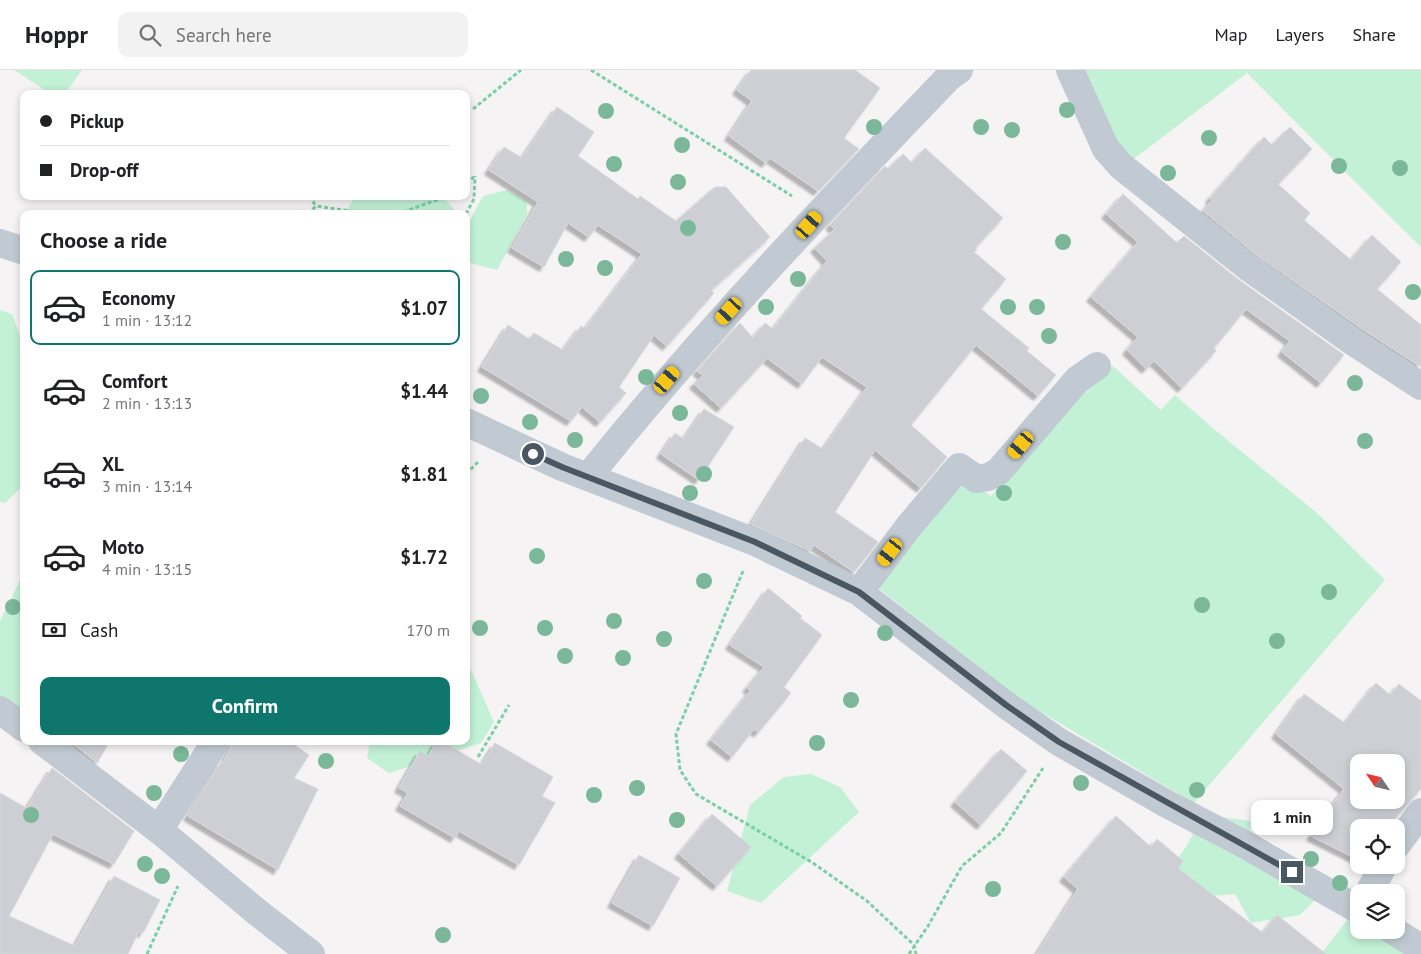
<!DOCTYPE html>
<html lang="en">
<head>
<meta charset="utf-8">
<style>
  :root { --surface:#fff; --page:#f2f2f2; --text:#202124; --muted:#757577; --line:#e0e0e0; --accent:#0f766e }
  body { margin:0; font-family:"PT Sans",sans-serif; background:var(--page); color:var(--text); height:100vh; display:flex; flex-direction:column; font-size:19px; white-space:nowrap }
  * { box-sizing:border-box; margin:0 }
  p { font-size:16px; color:var(--muted) }
  .icon { flex:none; width:28px; height:28px; fill:none; stroke:currentColor; stroke-width:2; stroke-linecap:round; stroke-linejoin:round }
  .map { position:relative; flex:1; overflow:hidden }
  .sheet { position:absolute; left:20px; top:140px; width:450px; height:535px; display:flex; flex-direction:column; background:var(--surface); border-radius:10px; box-shadow:0 2px 8px #0003 }
  .sheet>* { flex:none }
  .top-card { position:absolute; left:20px; top:20px; width:450px; height:110px; border-radius:10px; box-shadow:0 2px 8px #0003; display:grid; align-content:center; height:110px; padding:0 20px; background:var(--surface) }
  .needle { width:32px; rotate:305deg }
  .buttons { position:absolute; left:1350px; top:684px; display:grid; gap:10px }
  .buttons a { display:grid; place-items:center; width:55px; height:55px; border-radius:10px; background:var(--surface); box-shadow:0 2px 8px #0003; font-size:25px }
  .end { position:absolute; width:22px; height:22px; margin:-11px; border:6px solid #4a5661; background:#fff; box-shadow:0 0 0 2px #fff }
  .from { border-radius:50% }
  .bubble { position:absolute; height:35px; border-radius:10px; background:var(--surface); box-shadow:0 2px 8px #0003; font-size:16px; font-weight:700; line-height:35px; text-align:center }
  .car { position:absolute; width:15px; height:30px; margin:-15px -8px; border-radius:6px; box-shadow:0 0 4px 1px #0007; background:linear-gradient(#f5c518 24%,#345 0 40%,#f5c518 0 76%,#345 0 86%,#f5c518 0) }
  .top-card b { display:flex; align-items:center; gap:18px; height:48px; font-size:19px }
  .top-card b+b { border-top:1px solid var(--line) }
  .top-card i { width:12px; height:12px; background:var(--text) }
  ul { padding:0; list-style:none }
  li { display:flex; align-items:center; gap:15px; height:75px; margin:0 10px 8px; padding:0 10px; border:2px solid transparent; border-radius:10px }
  li div { flex:1 }
  li b { display:block; font-size:19px }
  li em { font-style:normal; font-weight:700 }
  li.current { border-color:var(--accent) }
  li>.icon { width:45px; height:45px; stroke-width:1.5 }
  h2 { padding:0 20px; font-size:22px; line-height:60px }
  .pay { display:flex; align-items:center; gap:12px; height:55px; padding:0 20px; font-size:19px }
  .pay p { margin-inline-start:auto }
  .action { display:flex; gap:10px; margin-top:auto; padding:10px 20px }
  .action a { flex:1; height:58px; border-radius:10px; background:var(--accent); color:#fff; font-size:20px; font-weight:700; line-height:58px; text-align:center }
  header { display:flex; align-items:center; gap:30px; box-sizing:border-box; height:70px; padding:0 25px; background:var(--surface); border-bottom:1px solid var(--line) }
  header strong { font-size:24px }
  nav { display:flex; gap:28px; margin-inline-start:auto; font-size:18px }
  .search { width:350px; height:45px; background:var(--page); display:flex; align-items:center; gap:12px; box-sizing:border-box; padding:0 18px; border-radius:10px; color:var(--muted); font-size:19px }
  .map>svg:first-child { display:block }
  .green { fill:#c3f1d5 }
  .building { fill:#cdcfd5; stroke:#d7d9de; fill-rule:evenodd; filter:url(#shadow) }
  .lines { fill:none; stroke-linecap:round; stroke-linejoin:round }
  .path { stroke:#7ad0a6; stroke-width:3; stroke-dasharray:4 2.5; stroke-linecap:butt }
  .minor { stroke:#c1cad2; stroke-width:28 }
  .tree { fill:#7bb799 }
  .route { stroke:#4a5661; stroke-width:6 }
</style>
</head>
<body>
<header>
<strong>Hoppr</strong>
<div class="search"><svg class="icon" aria-label="search" viewBox="0 0 24 24"><circle cx="10" cy="10" r="6"/><path d="M15 15l6 6"/></svg>Search here</div>
<nav><a>Map</a><a>Layers</a><a>Share</a></nav>
</header>
<div class="map">
<svg width="1421" height="884" viewBox="0 0 1421 884">
  <defs>
    <filter id="shadow"><feDropShadow dx="-4.5" dy="4.5" stdDeviation="1" flood-color="#0004"/></filter>
  </defs>
  <rect width="100%" height="100%" fill="#f5f3f3"/>
  <path class="green" d="M14,0H82L65,24H51Z
    M1082,0H1421V177C1362,120 1305,61 1247,3L1127,94Z
    M507,120L527,132V144L497,200L466,192V158L483,126Z
    M355,126H443L457,144H345Z
    M0,240L12,244L24,277V415L5,433L0,432Z
    M1113,296L1161,340L1175,325L1215,360L1317,443L1385,510L1194,733L1024,632L873,514L960,405L991,426L1084,314Z
    M24,502V644L0,626V551Z
    M466,592L468,593L494,652L481,673L389,703L367,688L370,671H466Z
    M811,704L840,717L859,742L761,833L727,821L750,735L784,707Z
    M1203,745L1251,751L1247,784L1322,823L1300,845L1251,853L1235,824L1177,829L1157,816L1186,777Z
    M1351,845L1359,850V860H1374L1412,884H1321Z"/>
  <path class="building" d="M751,0H855L880,18L844,68L859,79L818,121L770,88L766,93L729,66L752,31L737,20Z
    M557,37L594,62L578,86L638,129L640,126L676,151L715,117H726L770,167L711,220L714,223L667,276L654,265L619,317L626,323L600,352L582,337L571,351L482,297L508,255L529,269L534,263L563,280L581,256L585,259L642,184L598,155L589,167L568,153L544,197L512,178L538,132L489,100L504,77L522,88Z
    M1290,57L1312,79L1278,114L1310,143L1304,150L1351,190L1372,165L1401,192L1377,219L1421,255V297L1361,258L1257,185L1203,141L1212,130L1210,128L1264,67L1272,75Z
    M925,78L1003,148L975,178L977,180L974,182L1006,209L981,239L1029,278L1027,281L1056,305L1038,326L976,275L911,355L947,387L921,418L875,380L835,442L878,472L854,502L814,475L810,481L751,454L805,368L823,379L867,317L822,287L802,314L767,288L721,338L694,314L703,305L697,301L740,253L753,268L765,253L773,259L827,191L815,178L835,159L830,155L885,96L888,99L903,84L912,93Z
    M1123,124L1177,173L1184,166L1239,210L1344,285L1321,313L1282,282L1290,271L1246,239L1214,278L1216,281L1182,318L1154,291L1146,299L1127,280L1138,267L1091,227L1138,172L1106,144Z
    M704,339L734,357L699,410L661,384L675,363L684,369Z
    M768,518L802,546L800,548L822,565L784,617L791,623L758,663L754,659L732,687L711,670L751,620L747,618L764,597L730,575Z
    M1376,613L1390,625L1399,614L1421,631V719L1387,758H1359V790L1311,766L1344,719L1276,664L1304,624L1345,653ZM1359,692H1396V730H1359Z
    M70,671H110L97,693Z
    M234,671H289L309,685L294,708L318,719L278,800L188,746L221,692L223,693Z
    M437,671H442L482,695L495,673L553,707L542,726L555,733L519,795L459,761L455,768L400,736L408,723L399,718L420,681L428,686Z
    M1001,679L1027,701L981,755L955,732Z
    M52,698L134,761L114,794L53,764L9,846L75,876L114,806L160,830L143,863L139,861L128,884H0V723L27,738Z
    M712,744L751,777L717,816L679,784Z
    M1116,746L1151,777L1157,769L1183,791L1178,798L1263,863L1277,845L1326,884H1037L1078,819L1064,807Z
    M639,785L680,808L653,856L612,833Z"/>
  <g class="lines">
    <path class="path" d="M591,0L792,126
      M473,39L521,0
      M466,113L474,107
      M309,126L316,136
      M308,144L316,136L371,144
      M397,144L448,126
      M466,144L474,129L475,106
      M466,404L478,392
      M743,501L676,664L680,700L696,724L813,793L867,831L914,875L916,884
      M478,687L509,635
      M147,884L178,816
      M909,884L928,856L962,796L1001,763L1043,698"/>
    <path class="minor" d="M1070,0L1106,79L1121,96L1248,197L1352,271L1421,316
      M0,173L24,181
      M466,352L562,397L755,472L859,522L1006,635L1059,672L1167,734L1242,773L1359,840
      M588,407C700,267 824,137 948,8L959,0
      M859,522L910,455L959,397L977,409L988,407L998,402L1077,310L1097,296
      M0,640L24,658
      M42,671L159,760L257,842L311,884
      M159,760L216,671
      M1396,776L1421,742
      M1369,822L1384,795
      M1392,860L1421,878"/>
  </g>
  <g class="tree">
    <circle cx="1067" cy="40" r="8"/>
    <circle cx="606" cy="41" r="8"/>
    <circle cx="874" cy="57" r="8"/>
    <circle cx="981" cy="57" r="8"/>
    <circle cx="1012" cy="60" r="8"/>
    <circle cx="1209" cy="68" r="8"/>
    <circle cx="682" cy="75" r="8"/>
    <circle cx="614" cy="94" r="8"/>
    <circle cx="1339" cy="96" r="8"/>
    <circle cx="1400" cy="98" r="8"/>
    <circle cx="1168" cy="103" r="8"/>
    <circle cx="678" cy="112" r="8"/>
    <circle cx="688" cy="158" r="8"/>
    <circle cx="1063" cy="172" r="8"/>
    <circle cx="566" cy="189" r="8"/>
    <circle cx="605" cy="198" r="8"/>
    <circle cx="798" cy="209" r="8"/>
    <circle cx="1413" cy="222" r="8"/>
    <circle cx="766" cy="237" r="8"/>
    <circle cx="1008" cy="237" r="8"/>
    <circle cx="1037" cy="237" r="8"/>
    <circle cx="1049" cy="266" r="8"/>
    <circle cx="646" cy="307" r="8"/>
    <circle cx="1355" cy="313" r="8"/>
    <circle cx="481" cy="326" r="8"/>
    <circle cx="680" cy="343" r="8"/>
    <circle cx="530" cy="352" r="8"/>
    <circle cx="575" cy="370" r="8"/>
    <circle cx="1365" cy="371" r="8"/>
    <circle cx="704" cy="404" r="8"/>
    <circle cx="690" cy="423" r="8"/>
    <circle cx="1004" cy="423" r="8"/>
    <circle cx="537" cy="486" r="8"/>
    <circle cx="704" cy="511" r="8"/>
    <circle cx="1329" cy="522" r="8"/>
    <circle cx="1202" cy="535" r="8"/>
    <circle cx="13" cy="537" r="8"/>
    <circle cx="614" cy="551" r="8"/>
    <circle cx="480" cy="558" r="8"/>
    <circle cx="545" cy="558" r="8"/>
    <circle cx="885" cy="563" r="8"/>
    <circle cx="664" cy="569" r="8"/>
    <circle cx="1277" cy="571" r="8"/>
    <circle cx="565" cy="586" r="8"/>
    <circle cx="623" cy="588" r="8"/>
    <circle cx="851" cy="630" r="8"/>
    <circle cx="817" cy="673" r="8"/>
    <circle cx="181" cy="684" r="8"/>
    <circle cx="326" cy="691" r="8"/>
    <circle cx="1081" cy="713" r="8"/>
    <circle cx="637" cy="718" r="8"/>
    <circle cx="1197" cy="720" r="8"/>
    <circle cx="154" cy="723" r="8"/>
    <circle cx="594" cy="725" r="8"/>
    <circle cx="31" cy="745" r="8"/>
    <circle cx="677" cy="750" r="8"/>
    <circle cx="1311" cy="789" r="8"/>
    <circle cx="145" cy="794" r="8"/>
    <circle cx="162" cy="806" r="8"/>
    <circle cx="1340" cy="813" r="8"/>
    <circle cx="993" cy="819" r="8"/>
    <circle cx="443" cy="865" r="8"/>
  </g>
  <g class="lines">
    <path class="route" d="M533,384L562,397L755,472L859,522L1006,635L1059,672L1292,802"/>
  </g>
</svg>
<div class="buttons">
<a><svg class="needle" viewBox="-14 -14 28 28"><path d="M0-13l5 13h-10z" fill="#e53935"/><path d="M0 13l5-13h-10z" fill="#757577"/></svg></a>
<a><svg class="icon" aria-label="locate" viewBox="0 0 24 24"><circle cx="12" cy="12" r="6"/><path d="M12 2v4M12 18v4M2 12h4M18 12h4"/></svg></a>
<a><svg class="icon" aria-label="layers" viewBox="0 0 24 24"><path d="M12 4l9 5-9 5-9-5zM3 14l9 5 9-5"/></svg></a>
</div>
<i class="end from" style="left:533px;top:384px"></i>
<i class="end" style="left:1292px;top:802px"></i>
<div class="bubble" style="left:1251px;top:730px;width:82px">1 min</div>
<i class="car" style="left:809px;top:155px;rotate:41deg"></i>
<i class="car" style="left:729px;top:241px;rotate:222deg"></i>
<i class="car" style="left:667px;top:310px;rotate:40deg"></i>
<i class="car" style="left:1021px;top:375px;rotate:220deg"></i>
<i class="car" style="left:890px;top:482px;rotate:217deg"></i>
<div class="top-card">
<b><i class="from"></i>Pickup</b>
<b><i></i>Drop-off</b>
</div>
<section class="sheet">
<h2>Choose a ride</h2>
<ul>
<li class="current"><svg class="icon" aria-label="car" viewBox="0 0 24 24"><path d="M5 17H2v-5l4-1 3-4h7l3 4 3 1v5h-3M9 17h6M6 11h13"/><circle cx="7" cy="17" r="2"/><circle cx="17" cy="17" r="2"/></svg><div><b>Economy</b><p>1 min · 13:12</p></div><em>$1.07</em></li>
<li><svg class="icon" aria-label="car" viewBox="0 0 24 24"><path d="M5 17H2v-5l4-1 3-4h7l3 4 3 1v5h-3M9 17h6M6 11h13"/><circle cx="7" cy="17" r="2"/><circle cx="17" cy="17" r="2"/></svg><div><b>Comfort</b><p>2 min · 13:13</p></div><em>$1.44</em></li>
<li><svg class="icon" aria-label="car" viewBox="0 0 24 24"><path d="M5 17H2v-5l4-1 3-4h7l3 4 3 1v5h-3M9 17h6M6 11h13"/><circle cx="7" cy="17" r="2"/><circle cx="17" cy="17" r="2"/></svg><div><b>XL</b><p>3 min · 13:14</p></div><em>$1.81</em></li>
<li><svg class="icon" aria-label="car" viewBox="0 0 24 24"><path d="M5 17H2v-5l4-1 3-4h7l3 4 3 1v5h-3M9 17h6M6 11h13"/><circle cx="7" cy="17" r="2"/><circle cx="17" cy="17" r="2"/></svg><div><b>Moto</b><p>4 min · 13:15</p></div><em>$1.72</em></li>
</ul>
<div class="pay"><svg class="icon" aria-label="cash" viewBox="0 0 24 24"><path d="M3 7h18v10H3z"/><circle cx="12" cy="12" r="2"/></svg>Cash<p>170 m</p></div>
<div class="action"><a>Confirm</a></div>
</section>
</div>
</body>
</html>
